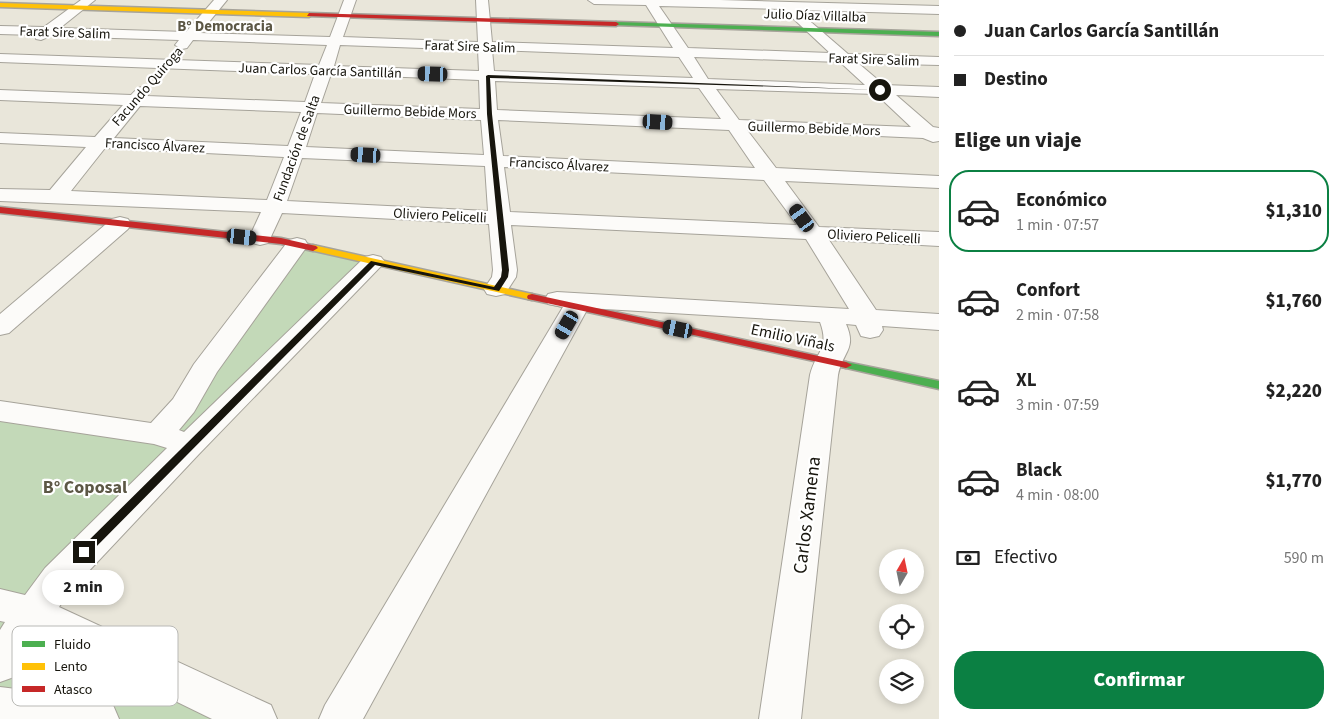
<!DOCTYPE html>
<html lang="es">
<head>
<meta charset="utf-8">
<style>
  :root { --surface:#fff; --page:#f6f6f6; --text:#222; --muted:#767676; --line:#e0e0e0; --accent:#0b8043 }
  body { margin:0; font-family:"Source Sans 3",sans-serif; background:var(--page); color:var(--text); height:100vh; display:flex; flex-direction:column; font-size:19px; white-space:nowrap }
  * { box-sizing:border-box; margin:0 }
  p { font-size:16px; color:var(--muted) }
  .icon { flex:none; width:28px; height:28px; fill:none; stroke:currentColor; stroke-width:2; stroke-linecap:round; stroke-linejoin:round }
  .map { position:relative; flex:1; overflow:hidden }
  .sheet { display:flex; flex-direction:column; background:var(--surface); width:400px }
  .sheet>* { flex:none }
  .banner { display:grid; align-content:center; height:110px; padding:0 15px; background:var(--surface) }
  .needle { width:32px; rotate:9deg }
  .buttons { position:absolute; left:879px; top:549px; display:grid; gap:10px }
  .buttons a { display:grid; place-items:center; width:45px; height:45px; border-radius:50%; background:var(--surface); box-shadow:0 2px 8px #0003; font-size:25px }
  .end { position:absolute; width:22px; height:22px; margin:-11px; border:6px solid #17150d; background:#fff; box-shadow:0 0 0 2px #fff }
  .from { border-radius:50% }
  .bubble { position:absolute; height:35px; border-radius:18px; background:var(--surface); box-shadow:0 2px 8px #0003; font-size:16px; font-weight:800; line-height:35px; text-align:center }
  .car { position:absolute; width:15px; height:30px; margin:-15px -8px; border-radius:6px; box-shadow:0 0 4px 1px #0007; background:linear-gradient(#222 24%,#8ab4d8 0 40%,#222 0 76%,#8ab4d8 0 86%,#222 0) }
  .banner b { display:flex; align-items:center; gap:18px; height:48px; font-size:19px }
  .banner b+b { border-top:1px solid var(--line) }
  .banner i { width:12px; height:12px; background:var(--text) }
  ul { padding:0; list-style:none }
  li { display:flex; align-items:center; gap:15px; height:82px; margin:0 10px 8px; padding:0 5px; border:2px solid transparent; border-radius:20px }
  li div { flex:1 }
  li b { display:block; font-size:19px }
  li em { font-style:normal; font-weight:800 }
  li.active { border-color:var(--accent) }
  li>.icon { width:45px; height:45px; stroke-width:1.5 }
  h2 { padding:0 15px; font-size:22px; line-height:60px }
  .pay { display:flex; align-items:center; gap:12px; height:55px; padding:0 15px; font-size:19px }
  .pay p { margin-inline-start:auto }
  .primary-button { display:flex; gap:10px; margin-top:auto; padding:10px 15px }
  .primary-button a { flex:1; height:58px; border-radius:20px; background:var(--accent); color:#fff; font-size:20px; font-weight:800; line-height:58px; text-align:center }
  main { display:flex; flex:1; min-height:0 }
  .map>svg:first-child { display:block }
  .green { fill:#c3d9b8 }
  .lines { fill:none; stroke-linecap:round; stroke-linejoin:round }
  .street-casing { stroke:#a6a39a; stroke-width:2 }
  .fast-casing { stroke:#a6a39a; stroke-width:3 }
  .slow-casing { stroke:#a6a39a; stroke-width:3 }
  .jam-casing { stroke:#a6a39a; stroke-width:3 }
  .street { fill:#fcfbf9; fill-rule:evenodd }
  .fast { fill:#4caf50; fill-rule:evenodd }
  .slow { fill:#ffc107; fill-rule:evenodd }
  .jam { fill:#c62828; fill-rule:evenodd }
  .route { fill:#17150d }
  .labels { text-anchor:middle; stroke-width:4.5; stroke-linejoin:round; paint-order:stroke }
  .far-street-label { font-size:14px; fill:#17150d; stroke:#fff }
  .far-neighbourhood-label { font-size:15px; font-weight:bold; fill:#5c5745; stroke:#fff }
  .street-label { font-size:16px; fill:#17150d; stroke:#fff }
  .neighbourhood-label { font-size:18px; font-weight:bold; fill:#5c5745; stroke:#fff }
  .near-street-label { font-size:19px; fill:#17150d; stroke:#fff }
  .key { fill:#fff; stroke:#b9b9b6; stroke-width:1 }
  .key-label { font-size:14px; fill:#17150d }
</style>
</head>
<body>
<main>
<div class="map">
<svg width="939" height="719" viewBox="0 0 939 719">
  <rect width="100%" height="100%" fill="#e9e6da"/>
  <path class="green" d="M297,245L373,262L33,612L240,719H98L0,707V410L158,433Z"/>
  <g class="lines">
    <defs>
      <path id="street" d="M81,0H95L60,28L186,32L214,0H227L200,33L330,37L344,0H356L343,37L478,42L476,0H488L492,42L673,48L646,5L594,4L588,0H720L939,6V14L797,10L848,54L939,57V65L858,63L884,85L939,87V97L896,95L933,127L939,128V141L933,142L923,138L747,130L776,168L939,176V188L785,181L819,227L939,232V246L829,240L876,310L939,314V330L882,326L883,330L879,336L870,338L861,336L856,325L846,324C857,349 843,351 838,375L801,719H759L810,375C816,351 830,349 820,322L588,308L363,719H319L325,705L563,307L548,304L545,299L548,294L557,292L849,309L806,239L511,225L517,270L516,277L505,294L496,296L487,294L484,289L492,277L493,270L489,224L282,213L268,243L260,245L252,243L249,238L261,212L0,201V189L50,190L86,147L0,143V133L95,137L123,105L0,100V90L131,95C137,89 139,85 149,88L151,91L147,96L305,102L315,74L0,62V54L319,65L327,45L193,40L187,48L182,49L175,45L179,40L50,36L41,40L36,39L35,35L0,34V26L44,27ZM659,6L783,9L830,53L688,48ZM340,45L478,50L479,71L334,66ZM492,50L679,57L693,78L494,71ZM694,57L840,62L865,85L708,79ZM331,74L479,80L480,109L321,103ZM495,81L699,88L721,119L497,110ZM716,89L876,94L911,127L739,120ZM140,106L301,112L288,146L114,138ZM317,113L481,120L484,155L306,147ZM498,120L729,130L755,168L503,156ZM105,148L284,157L267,200L71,191ZM302,158L485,166L488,211L287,201ZM504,167L764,180L797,225L510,212Z
        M120,217L128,219L131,224L128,229L9,333L0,335V314L112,219Z
        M297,238L305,240L308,245L217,372L194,412L179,430L184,432L365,257L373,255L381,257L385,262L199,454L71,590L59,607L271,705L277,719H212L40,635L14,677L0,682V630L5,622L0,621V589L25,595L45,568L167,448L154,444L0,421V401L151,423L173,399L194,364L289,240Z
        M0,687L98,699L113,705L119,719H0Z"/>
      <path id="fast" d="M616,22L939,32V36L614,25Z
        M846,362L939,381V389L842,367L840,365Z"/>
      <path id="slow" d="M0,3L309,13L312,15L309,17L0,7Z
        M313,245L532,294L537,297L532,300L310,250V246Z"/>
      <path id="jam" d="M309,13L616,22L619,24L616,26L307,16Z
        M0,207L281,238L316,246L318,248L313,251L281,244L0,213Z
        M532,294L846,362L852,365L846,368L528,299L527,297L528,295Z"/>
    </defs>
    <use href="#street" class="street-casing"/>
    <use href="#fast" class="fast-casing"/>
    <use href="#slow" class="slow-casing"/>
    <use href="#jam" class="jam-casing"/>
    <use href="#street" class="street"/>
    <use href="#fast" class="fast"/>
    <use href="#slow" class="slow"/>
    <use href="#jam" class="jam"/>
  </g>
  <path class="route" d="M488,75L882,90L490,78L492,114L509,270L508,277L499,291L375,265L88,555H80L79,552L80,549L371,261L494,287L501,277L502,270L487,114L486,76Z"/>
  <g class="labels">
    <g class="far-street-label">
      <text transform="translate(815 15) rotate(2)" y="5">Julio Díaz Villalba</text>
      <text transform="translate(65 32) rotate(2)" y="5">Farat Sire Salim</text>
      <text transform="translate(470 46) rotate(2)" y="5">Farat Sire Salim</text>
      <text transform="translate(874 59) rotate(2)" y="5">Farat Sire Salim</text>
      <text transform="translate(320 70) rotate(2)" y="5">Juan Carlos García Santillán</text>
      <text transform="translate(147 86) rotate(-49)" y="5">Facundo Quiroga</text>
      <text transform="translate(410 111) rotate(2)" y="5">Guillermo Bebide Mors</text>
      <text transform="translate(814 128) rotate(2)" y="5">Guillermo Bebide Mors</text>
      <text transform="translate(155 145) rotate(3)" y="5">Francisco Álvarez</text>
      <text transform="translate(296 148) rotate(-70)" y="5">Fundación de Salta</text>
      <text transform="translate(559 164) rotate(3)" y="5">Francisco Álvarez</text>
      <text transform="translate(440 215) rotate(3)" y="5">Oliviero Pelicelli</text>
      <text transform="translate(874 236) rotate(3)" y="5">Oliviero Pelicelli</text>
    </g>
    <g class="far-neighbourhood-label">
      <text x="225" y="31">B° Democracia</text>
    </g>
    <g class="street-label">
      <text transform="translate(793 337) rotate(12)" y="6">Emilio Viñals</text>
    </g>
    <g class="neighbourhood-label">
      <text x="85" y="493">B° Coposal</text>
    </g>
    <g class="near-street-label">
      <text transform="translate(806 515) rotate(-83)" y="7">Carlos Xamena</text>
    </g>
  </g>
  <rect x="12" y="626" width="166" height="80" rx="8" class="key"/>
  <rect x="22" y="641" width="23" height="6" fill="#4caf50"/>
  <rect x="22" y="663" width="23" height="7" fill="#ffc107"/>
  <rect x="22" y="686" width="23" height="6" fill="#c62828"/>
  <g class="key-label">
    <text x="54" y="649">Fluido</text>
    <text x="54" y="671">Lento</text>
    <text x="54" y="694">Atasco</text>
  </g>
</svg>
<div class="buttons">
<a><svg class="needle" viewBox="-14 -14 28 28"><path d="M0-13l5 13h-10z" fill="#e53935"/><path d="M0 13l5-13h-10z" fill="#767676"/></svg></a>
<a><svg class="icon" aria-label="locate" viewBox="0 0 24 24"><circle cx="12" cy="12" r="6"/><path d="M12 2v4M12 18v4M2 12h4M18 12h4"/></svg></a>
<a><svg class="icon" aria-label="layers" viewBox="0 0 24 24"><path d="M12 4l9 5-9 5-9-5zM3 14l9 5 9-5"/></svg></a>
</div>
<i class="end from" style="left:880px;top:90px"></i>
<i class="end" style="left:84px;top:552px"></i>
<div class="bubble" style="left:42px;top:570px;width:82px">2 min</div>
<i class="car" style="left:433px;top:74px;rotate:272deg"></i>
<i class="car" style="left:658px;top:122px;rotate:93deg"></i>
<i class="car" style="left:366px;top:155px;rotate:273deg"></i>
<i class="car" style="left:802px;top:218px;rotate:324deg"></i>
<i class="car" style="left:242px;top:237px;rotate:96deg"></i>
<i class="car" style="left:567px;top:325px;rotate:210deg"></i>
<i class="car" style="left:678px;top:329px;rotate:282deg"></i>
</div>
<section class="sheet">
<div class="banner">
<b><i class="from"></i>Juan Carlos García Santillán</b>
<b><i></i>Destino</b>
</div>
<h2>Elige un viaje</h2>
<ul>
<li class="active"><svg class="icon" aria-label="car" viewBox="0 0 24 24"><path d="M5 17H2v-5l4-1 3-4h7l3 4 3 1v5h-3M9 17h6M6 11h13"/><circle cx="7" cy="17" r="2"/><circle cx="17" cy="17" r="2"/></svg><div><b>Económico</b><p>1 min · 07:57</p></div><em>$1,310</em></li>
<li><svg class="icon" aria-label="car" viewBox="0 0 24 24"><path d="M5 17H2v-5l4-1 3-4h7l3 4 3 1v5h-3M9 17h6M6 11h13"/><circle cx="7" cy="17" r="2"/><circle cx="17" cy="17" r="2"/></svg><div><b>Confort</b><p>2 min · 07:58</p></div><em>$1,760</em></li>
<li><svg class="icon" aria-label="car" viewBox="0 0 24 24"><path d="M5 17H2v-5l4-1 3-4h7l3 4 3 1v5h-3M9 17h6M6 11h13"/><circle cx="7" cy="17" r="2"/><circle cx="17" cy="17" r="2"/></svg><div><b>XL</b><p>3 min · 07:59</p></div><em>$2,220</em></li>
<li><svg class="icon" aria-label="car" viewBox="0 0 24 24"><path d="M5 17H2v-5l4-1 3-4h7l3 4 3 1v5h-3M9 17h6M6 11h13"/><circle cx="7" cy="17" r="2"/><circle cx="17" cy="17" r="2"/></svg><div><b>Black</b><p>4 min · 08:00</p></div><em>$1,770</em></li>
</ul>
<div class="pay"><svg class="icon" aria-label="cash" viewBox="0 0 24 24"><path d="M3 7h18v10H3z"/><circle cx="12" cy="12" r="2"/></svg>Efectivo<p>590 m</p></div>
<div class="primary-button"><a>Confirmar</a></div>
</section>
</main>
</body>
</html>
